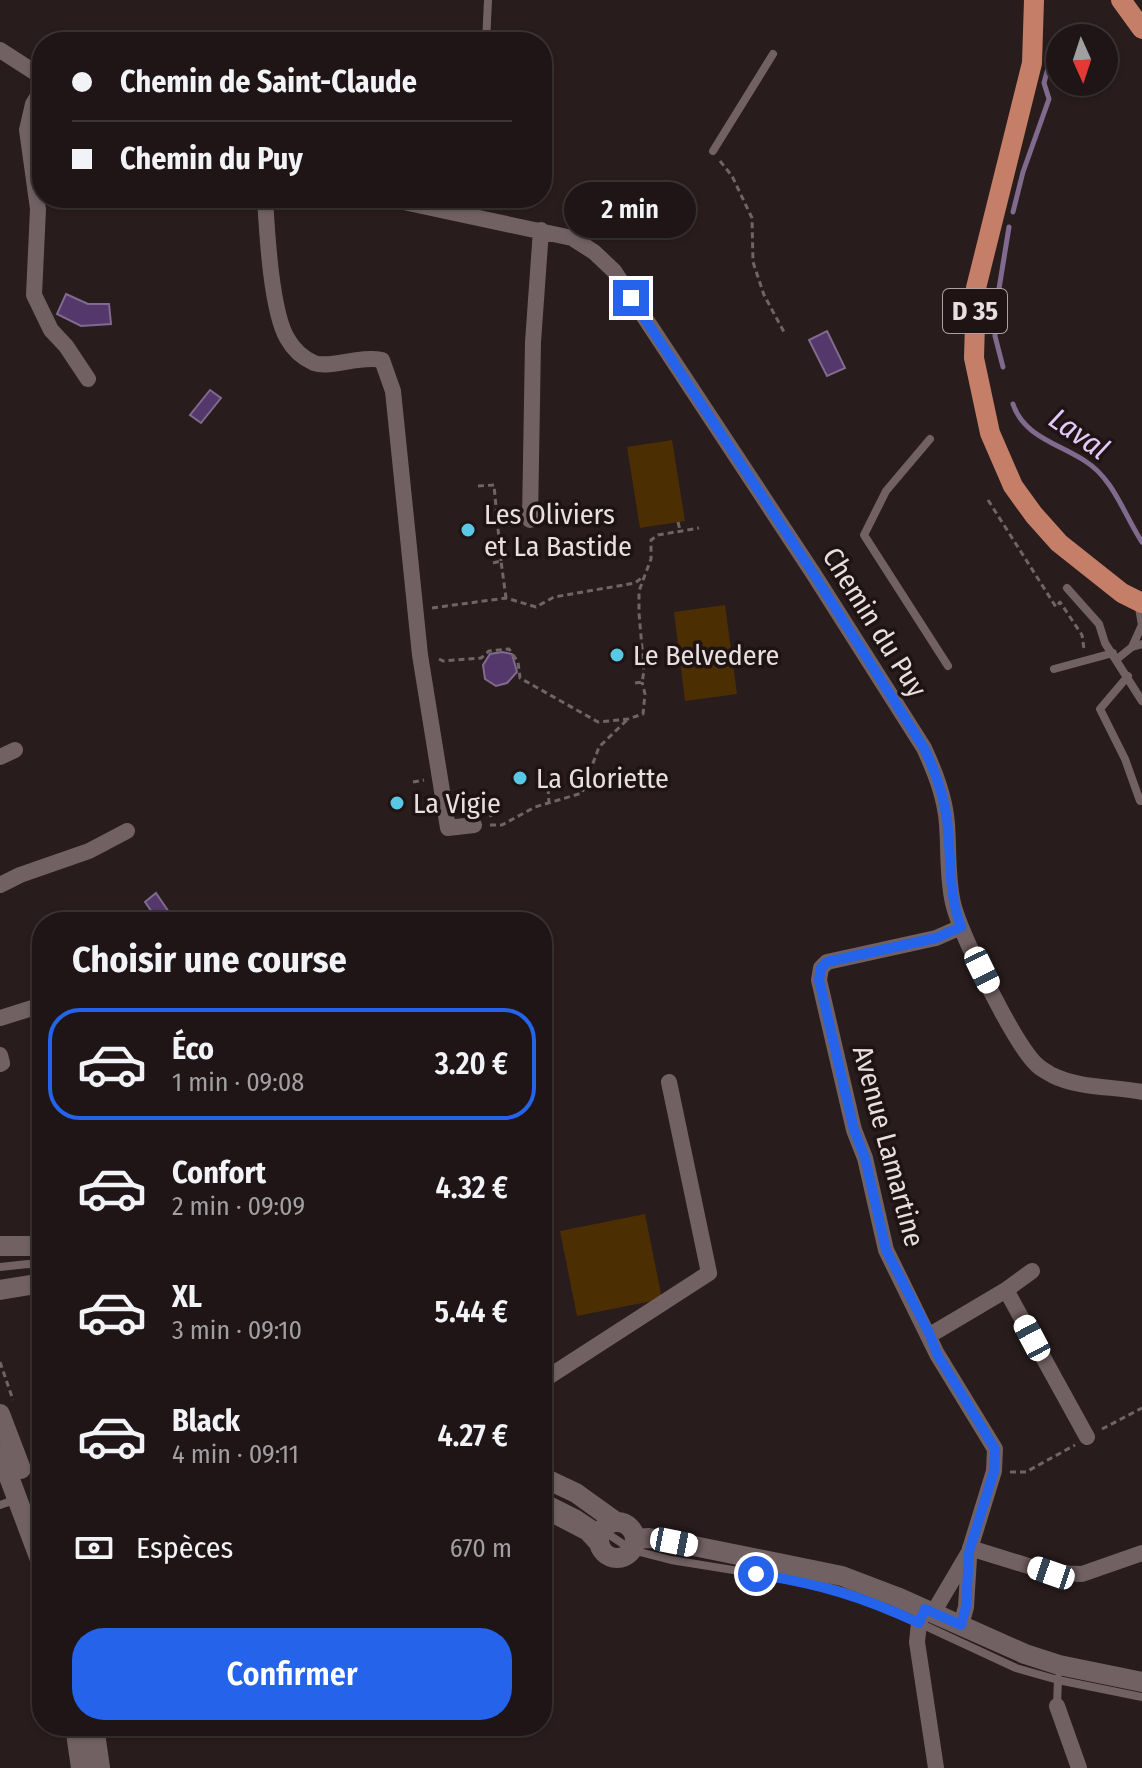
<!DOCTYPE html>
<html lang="fr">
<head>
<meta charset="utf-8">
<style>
  :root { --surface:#1f1516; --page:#271e1f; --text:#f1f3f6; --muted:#a19fa1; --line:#3c3435; --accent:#2563eb }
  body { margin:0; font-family:"Fira Sans Condensed",sans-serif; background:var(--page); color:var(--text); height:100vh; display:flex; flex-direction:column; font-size:30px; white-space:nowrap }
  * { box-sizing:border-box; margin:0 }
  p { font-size:26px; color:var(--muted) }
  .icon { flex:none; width:44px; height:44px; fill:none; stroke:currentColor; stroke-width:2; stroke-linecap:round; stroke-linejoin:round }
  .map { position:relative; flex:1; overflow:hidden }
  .sheet { position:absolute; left:32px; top:912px; width:520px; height:824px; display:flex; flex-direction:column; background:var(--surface); border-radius:32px; box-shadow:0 2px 6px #0004,0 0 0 2px var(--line) }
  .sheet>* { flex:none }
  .top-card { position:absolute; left:32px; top:32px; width:520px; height:176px; border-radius:32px; box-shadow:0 2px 6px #0004,0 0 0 2px var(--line); display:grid; align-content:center; height:176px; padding:0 40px; background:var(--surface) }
  .needle { width:52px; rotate:177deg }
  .buttons { position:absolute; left:1046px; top:24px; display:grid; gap:16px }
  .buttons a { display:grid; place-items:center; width:72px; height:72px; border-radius:50%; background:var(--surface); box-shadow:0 2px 6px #0004,0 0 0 2px var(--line); font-size:40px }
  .end { position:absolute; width:36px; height:36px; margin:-18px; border:10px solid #2563eb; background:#fff; box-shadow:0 0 0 4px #fff }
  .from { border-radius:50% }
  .bubble { position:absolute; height:56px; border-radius:28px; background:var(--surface); box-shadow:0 2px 6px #0004,0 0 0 2px var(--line); font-size:26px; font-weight:600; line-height:56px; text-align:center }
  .car { position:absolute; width:24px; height:48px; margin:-24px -12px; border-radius:10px; box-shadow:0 0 6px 2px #0007; background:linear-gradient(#fff 24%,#345 0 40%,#fff 0 76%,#345 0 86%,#fff 0) }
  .top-card b { display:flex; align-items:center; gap:28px; height:76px; font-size:30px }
  .top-card b+b { border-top:2px solid var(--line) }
  .top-card i { width:20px; height:20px; background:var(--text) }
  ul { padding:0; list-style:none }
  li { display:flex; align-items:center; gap:24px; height:112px; margin:0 16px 12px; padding:0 24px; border:4px solid transparent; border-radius:32px }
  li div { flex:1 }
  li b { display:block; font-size:30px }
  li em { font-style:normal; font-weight:600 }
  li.selected { border-color:var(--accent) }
  li>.icon { width:72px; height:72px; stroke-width:1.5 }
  h2 { padding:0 40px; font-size:36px; line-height:96px }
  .pay { display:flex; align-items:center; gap:20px; height:88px; padding:0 40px; font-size:30px }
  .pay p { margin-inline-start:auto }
  .action { display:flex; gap:16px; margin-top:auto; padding:16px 40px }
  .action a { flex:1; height:92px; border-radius:32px; background:var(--accent); color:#fff; font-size:32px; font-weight:600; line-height:92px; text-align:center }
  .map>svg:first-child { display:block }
  .green { fill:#4c2e03 }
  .water { fill:#54386b; stroke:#806a8e; stroke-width:2 }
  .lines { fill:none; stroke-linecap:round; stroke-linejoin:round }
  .stream { stroke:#806a8e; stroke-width:5 }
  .path { stroke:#706465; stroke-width:3; stroke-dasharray:6 4; stroke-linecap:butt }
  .service { stroke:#716163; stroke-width:8 }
  .minor { stroke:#716163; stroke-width:16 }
  .tertiary { stroke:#716163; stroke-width:20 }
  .primary { stroke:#c57e68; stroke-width:20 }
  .route { stroke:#2563eb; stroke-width:10 }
  .poi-dot { fill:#59c8e5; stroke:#1f1314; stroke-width:3 }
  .labels { text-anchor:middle; stroke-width:7; stroke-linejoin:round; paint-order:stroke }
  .shield { fill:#1f1314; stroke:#aca2a3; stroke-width:2 }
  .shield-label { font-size:26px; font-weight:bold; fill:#e8dfe0 }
  .poi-label { font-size:28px; fill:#e8dfe0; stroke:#1f1314; text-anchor:start }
  .street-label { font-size:28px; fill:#e8dfe0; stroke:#1f1314 }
  .water-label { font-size:30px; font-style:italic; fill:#e3c9fa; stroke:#1f1314 }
</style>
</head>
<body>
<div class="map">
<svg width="1142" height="1768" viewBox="0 0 1142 1768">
  <rect width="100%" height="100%" fill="#291c1d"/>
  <path class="green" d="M672,440L685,521L640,528L627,447Z
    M725,605L737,694L685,701L674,612Z
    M645,1214L662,1299L577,1316L560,1231Z"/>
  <path class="water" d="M66,294L88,304H109L111,324L81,326L57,314Z
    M827,331L845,368L827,376L809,340Z
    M210,390L221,398L201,423L190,415Z
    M502,652L512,654L517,672L507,683L496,686L485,679L483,665L490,654Z
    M156,893L173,918L167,922H159L145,902Z"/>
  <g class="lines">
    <path class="stream" d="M1013,212L1023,172L1049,99L1044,83L1051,57
      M1003,367L995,336L997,301L1009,227
      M1013,404C1023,436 1059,444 1085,461C1114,479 1124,515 1142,542"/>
    <path class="path" d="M720,161L732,176L752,218L753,262L764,295L784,332
      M478,486L494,485L501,561
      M988,500L1056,607L1060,602L1082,635L1084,649
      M678,522L680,530
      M493,563L501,561L506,598
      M432,608L506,598L536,607L554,597L635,583L644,576
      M439,659L443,661L481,658L489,651L509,649L518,662L520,678L598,722L628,719L643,714L645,694L642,682
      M635,683L642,682L644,671L639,613V591L651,559V540L658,535L699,528
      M413,782L424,780
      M548,788L549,803
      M489,803L491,817
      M490,825H502L535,807L582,793L599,747L628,719
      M0,1362L13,1400
      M1102,1429L1142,1408
      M1010,1472H1026L1075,1445"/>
    <path class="service" d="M486,42L488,0
      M713,151L773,54
      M458,213L461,198
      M930,439L886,491L864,535L948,666
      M1067,588L1099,624L1105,643L1142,701
      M1132,647L1142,625L1138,602
      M1117,659L1132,647L1142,644
      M1054,669L1113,653
      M1128,676L1100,709L1125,759L1140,801H1142
      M0,1267L28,1264L42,1266
      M542,1496L578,1514L632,1550L671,1560L813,1583L845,1592L891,1610L1016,1668L1058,1680L1142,1697
      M0,1505L17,1499
      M1057,1706L1058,1678"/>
    <path class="minor" d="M0,50L42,77
      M42,89L33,104L27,130L38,209L34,295L51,330L66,346L88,379
      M265,198C267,232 271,310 287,338C293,349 303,358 314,363C331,369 359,355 382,360L393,391L420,655L448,828L474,825
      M385,198L572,238L594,252L614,271L813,573L924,748C935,772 945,797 947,824C949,850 947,877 953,903C960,934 1015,1045 1037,1065C1041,1069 1047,1072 1052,1075C1080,1089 1113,1086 1142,1092
      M530,520L533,342L541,230
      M0,757L15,750
      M0,885L20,875L89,851L127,831
      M0,1018L42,1005
      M0,1055L2,1063L0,1064
      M1006,1290L1087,1437
      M930,1335L1006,1290L1032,1271
      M542,1381L709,1273L669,1082
      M970,1548L1051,1573L1082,1574L1142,1553
      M925,1609L919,1623L917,1642L936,1768
      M933,1613L969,1552L994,1471L995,1449L937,1354L886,1250L865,1158L854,1130L819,980L821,968L827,962L936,938L961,927
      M961,1625L966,1607L969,1558
      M1057,1706L1079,1768"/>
    <path class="tertiary" d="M0,1246H42
      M0,1290L30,1285L42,1287
      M0,1414L21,1469
      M0,1453L42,1565
      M542,1477L576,1493L615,1521
      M542,1507L588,1531L599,1543
      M599 1540a18 18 0 1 1 36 0a18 18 0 1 1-36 0Z
      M635,1539L649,1538L674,1542L842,1576L897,1597L1025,1654L1059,1665L1142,1682
      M75,1726L81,1768
      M94,1726L100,1768"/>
    <path class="primary" d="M1034,0L1032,63L976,288L974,358L990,433L1013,486L1034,515L1059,543L1122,593L1142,603
      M1121,0L1142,29"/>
  </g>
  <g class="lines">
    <path class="route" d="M631,298L813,573L924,748C935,771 944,795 947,820C952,860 947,887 961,927L936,938L827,962L821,968L819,980L854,1130L865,1158L886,1250L930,1335L937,1354L995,1449L994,1471L969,1552L966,1607L961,1625L925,1609L919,1623C861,1596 820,1584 756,1574"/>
  </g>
  <g class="poi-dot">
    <circle cx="468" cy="530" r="8"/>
    <circle cx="617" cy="655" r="8"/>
    <circle cx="520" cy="778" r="8"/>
    <circle cx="397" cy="803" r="8"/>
  </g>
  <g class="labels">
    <rect class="shield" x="943" y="289" width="64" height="44" rx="6"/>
    <g class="shield-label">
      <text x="975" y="320">D 35</text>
    </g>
    <g class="poi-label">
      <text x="484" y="524">Les Oliviers<tspan x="484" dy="32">et La Bastide</tspan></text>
      <text x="633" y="665">Le Belvedere</text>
      <text x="536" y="788">La Gloriette</text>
      <text x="413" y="813">La Vigie</text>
    </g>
    <g class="street-label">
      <text transform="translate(875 622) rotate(58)" y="10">Chemin du Puy</text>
      <text transform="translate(889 1146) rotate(75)" y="10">Avenue Lamartine</text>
    </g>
    <g class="water-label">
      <text transform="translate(1079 434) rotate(35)" y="10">Laval</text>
    </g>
  </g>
</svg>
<div class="buttons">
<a><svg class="needle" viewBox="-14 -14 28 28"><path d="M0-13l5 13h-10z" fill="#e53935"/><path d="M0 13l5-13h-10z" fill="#a19fa1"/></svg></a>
</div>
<i class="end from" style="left:756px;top:1574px"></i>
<i class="end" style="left:631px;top:298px"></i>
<div class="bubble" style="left:564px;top:182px;width:132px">2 min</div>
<i class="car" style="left:982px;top:970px;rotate:154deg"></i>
<i class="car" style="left:1032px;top:1338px;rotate:332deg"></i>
<i class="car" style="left:674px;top:1542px;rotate:101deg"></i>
<i class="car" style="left:1051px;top:1573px;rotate:289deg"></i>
<div class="top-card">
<b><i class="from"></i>Chemin de Saint-Claude</b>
<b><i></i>Chemin du Puy</b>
</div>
<section class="sheet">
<h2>Choisir une course</h2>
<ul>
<li class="selected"><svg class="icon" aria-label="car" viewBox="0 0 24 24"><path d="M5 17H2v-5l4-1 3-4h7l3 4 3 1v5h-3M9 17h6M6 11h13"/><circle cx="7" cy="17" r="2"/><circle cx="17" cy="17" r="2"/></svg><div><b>Éco</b><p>1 min · 09:08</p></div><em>3.20 €</em></li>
<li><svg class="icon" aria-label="car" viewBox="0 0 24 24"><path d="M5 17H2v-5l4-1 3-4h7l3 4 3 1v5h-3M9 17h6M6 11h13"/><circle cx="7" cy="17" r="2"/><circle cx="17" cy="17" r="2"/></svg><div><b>Confort</b><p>2 min · 09:09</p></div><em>4.32 €</em></li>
<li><svg class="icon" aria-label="car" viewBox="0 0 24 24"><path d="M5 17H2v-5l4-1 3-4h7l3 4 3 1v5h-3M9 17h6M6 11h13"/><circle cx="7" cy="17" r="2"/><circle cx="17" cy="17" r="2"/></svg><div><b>XL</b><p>3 min · 09:10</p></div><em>5.44 €</em></li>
<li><svg class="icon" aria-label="car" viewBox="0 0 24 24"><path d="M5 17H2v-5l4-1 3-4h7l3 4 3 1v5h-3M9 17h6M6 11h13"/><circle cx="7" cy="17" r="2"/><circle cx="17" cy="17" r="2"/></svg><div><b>Black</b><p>4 min · 09:11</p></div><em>4.27 €</em></li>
</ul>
<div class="pay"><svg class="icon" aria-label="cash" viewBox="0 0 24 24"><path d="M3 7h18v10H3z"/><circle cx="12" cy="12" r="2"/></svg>Espèces<p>670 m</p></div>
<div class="action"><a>Confirmer</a></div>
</section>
</div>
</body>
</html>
